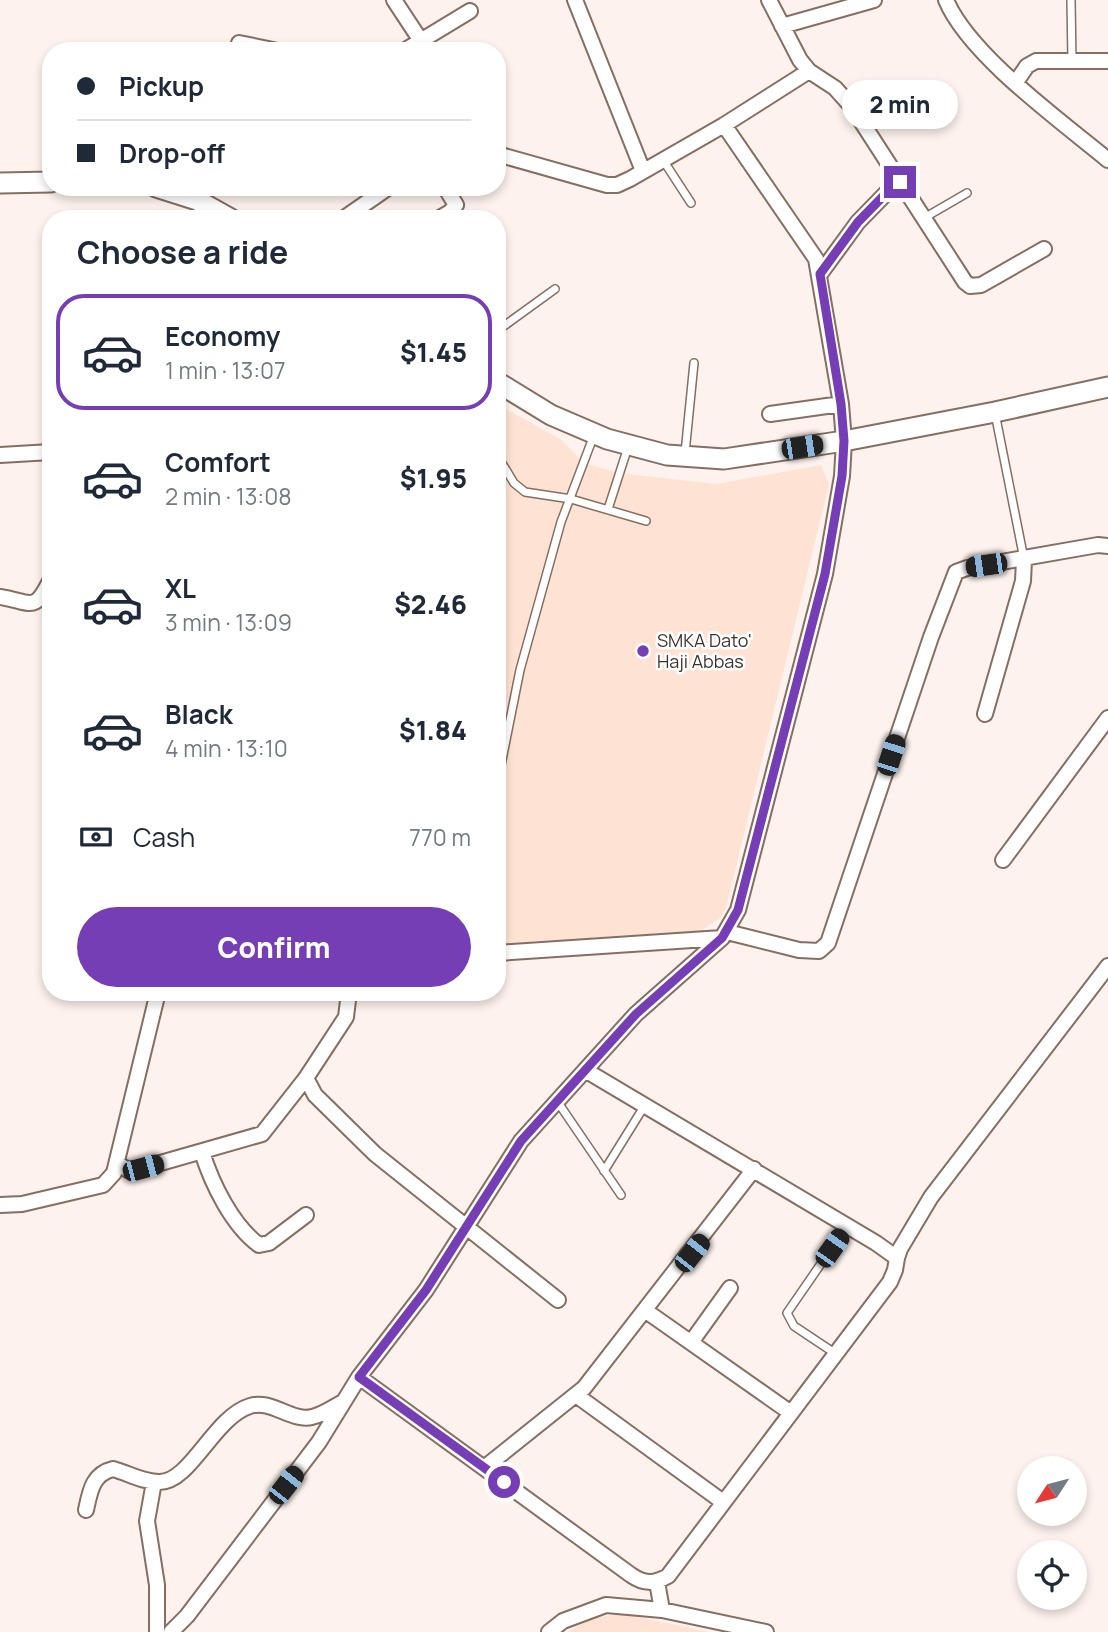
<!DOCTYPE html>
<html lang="en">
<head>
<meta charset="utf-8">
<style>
  :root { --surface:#fff; --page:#f2f2f3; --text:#1f2937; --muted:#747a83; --line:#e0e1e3; --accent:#763eb5 }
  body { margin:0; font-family:Manrope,sans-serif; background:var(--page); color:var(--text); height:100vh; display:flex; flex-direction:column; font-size:26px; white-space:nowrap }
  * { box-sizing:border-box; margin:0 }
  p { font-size:23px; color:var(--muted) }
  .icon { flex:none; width:38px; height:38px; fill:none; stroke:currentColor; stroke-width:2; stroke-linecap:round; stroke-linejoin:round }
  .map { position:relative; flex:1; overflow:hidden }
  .sheet { position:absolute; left:42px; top:210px; width:464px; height:791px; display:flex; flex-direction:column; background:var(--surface); border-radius:28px; box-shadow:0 4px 10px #0003 }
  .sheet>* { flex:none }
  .banner { position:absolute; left:42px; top:42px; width:464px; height:154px; border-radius:28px; box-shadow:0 4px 10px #0003; display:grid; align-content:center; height:154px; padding:0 35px; background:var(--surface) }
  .needle { width:46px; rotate:234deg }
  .buttons { position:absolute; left:1017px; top:1456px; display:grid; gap:14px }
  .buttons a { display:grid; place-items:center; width:70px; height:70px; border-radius:50%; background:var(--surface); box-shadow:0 4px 10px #0003; font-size:35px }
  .end { position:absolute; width:32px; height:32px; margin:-16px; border:9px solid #763eb5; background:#fff; box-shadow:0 0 0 4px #fff }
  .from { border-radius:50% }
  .bubble { position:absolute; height:49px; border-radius:24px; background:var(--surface); box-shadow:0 4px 10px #0003; font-size:23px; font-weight:800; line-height:49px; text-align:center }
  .car { position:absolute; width:21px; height:42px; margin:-21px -10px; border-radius:9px; box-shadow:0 0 5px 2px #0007; background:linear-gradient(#222 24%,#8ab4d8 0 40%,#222 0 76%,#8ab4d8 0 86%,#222 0) }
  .banner b { display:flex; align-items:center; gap:24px; height:66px; font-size:26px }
  .banner b+b { border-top:2px solid var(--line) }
  .banner i { width:18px; height:18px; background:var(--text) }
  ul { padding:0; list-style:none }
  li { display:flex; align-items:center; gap:21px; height:116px; margin:0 14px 10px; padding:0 21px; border:4px solid transparent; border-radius:28px }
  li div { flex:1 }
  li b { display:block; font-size:26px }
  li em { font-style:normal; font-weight:800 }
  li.selected { border-color:var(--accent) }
  li>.icon { width:63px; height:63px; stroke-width:1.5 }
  h2 { padding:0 35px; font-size:32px; line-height:84px }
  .pay { display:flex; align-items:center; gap:18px; height:77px; padding:0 35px; font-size:26px }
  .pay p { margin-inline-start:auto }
  .primary-button { display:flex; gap:14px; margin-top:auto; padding:14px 35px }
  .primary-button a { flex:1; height:80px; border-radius:42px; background:var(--accent); color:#fff; font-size:28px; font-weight:800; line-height:80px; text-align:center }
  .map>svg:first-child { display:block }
  .built { fill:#fee3d4 }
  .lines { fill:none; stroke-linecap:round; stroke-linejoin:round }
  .lane-casing { stroke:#856e62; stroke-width:10 }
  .street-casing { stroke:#856e62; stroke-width:18 }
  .secondary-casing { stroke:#856e62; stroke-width:23 }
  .lane { stroke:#fff; stroke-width:7 }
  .street { stroke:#fff; stroke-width:14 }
  .secondary { stroke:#fff; stroke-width:19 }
  .route { stroke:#763eb5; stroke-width:9 }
  .poi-dot { fill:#763eb5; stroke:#fff; stroke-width:2.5 }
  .labels { text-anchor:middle; stroke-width:5; stroke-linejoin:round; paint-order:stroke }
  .poi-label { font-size:18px; fill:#3d332e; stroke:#fff; text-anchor:start }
</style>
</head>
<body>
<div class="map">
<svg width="1108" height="1632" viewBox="0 0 1108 1632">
  <rect width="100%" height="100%" fill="#fdf2ed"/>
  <path class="built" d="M497,404L560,439L584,463L619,473L716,484L821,465L829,484L726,908L720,918L699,932L497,947Z
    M611,1615H629L709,1632H567L591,1619Z"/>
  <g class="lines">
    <defs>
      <path id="lane" d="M1071,0L1072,61
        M663,160L691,203
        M924,218L967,193
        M497,331L555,289
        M995,413L1024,559
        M685,453L694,363
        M497,455L514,483L525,492L571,499L646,521
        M608,509L628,447
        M497,785L520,670L561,522L594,435
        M557,1101L621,1195
        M604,1171L645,1105
        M836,1354L794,1326L787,1313L847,1226"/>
      <path id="street" d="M394,0L421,41
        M575,0L643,171
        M769,0L800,60L809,71L835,88L852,107L965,282L970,286L981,285L1044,249
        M946,0C969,55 1061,121 1108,160
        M782,26L874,0
        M239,43L278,51
        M404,51L470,11
        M1016,82L1027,66L1036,61H1108
        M497,154L607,185H617L630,179L724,125L809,71
        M343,219L389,187
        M438,219L450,212L456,205L445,187
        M820,274L858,222L899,180
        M770,414L841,404
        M0,455L51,452
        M0,597C32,602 34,614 51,579
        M985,714L1023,581L1024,560
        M1003,860L1108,718
        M727,932L799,950L819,951L828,943L931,637L956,572L967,568L1098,545L1108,546
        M497,953L722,938
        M349,992L346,1017L306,1078L315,1095L375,1154L558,1300
        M202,1152C212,1184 232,1225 259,1245L269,1243L306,1215
        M118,1164L128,1170L143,1168L262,1134L306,1078
        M0,1205L22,1204L103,1185L114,1173L158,992
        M897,1258L900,1249L931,1197L1108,966
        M646,1311L791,1413
        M692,1341L730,1288
        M359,1377L631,1575C644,1584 654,1584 668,1576L890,1282L895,1270L897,1258L876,1243L585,1070
        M576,1395L723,1502
        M484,1468L584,1388L754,1169
        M154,1482L147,1521L157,1585V1632
        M86,1510C90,1492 92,1474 113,1469C128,1473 142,1482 159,1482C190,1483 214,1417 250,1406C272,1399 291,1422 312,1417C322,1415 332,1408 341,1403
        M657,1582L662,1610
        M171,1632L187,1616L319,1442L359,1377L426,1290L521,1141L636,1014L722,938L738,910L825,574L842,476L844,441L841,404L816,259L724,125
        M549,1632L563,1621L606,1605L662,1610L766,1632"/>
      <path id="secondary" d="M0,183L51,182
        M156,187L197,200L231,219
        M497,382L551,415L607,439L667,455L724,459L844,441L995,412L1108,387"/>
    </defs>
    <use href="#lane" class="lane-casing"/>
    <use href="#street" class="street-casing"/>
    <use href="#secondary" class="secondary-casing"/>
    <use href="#lane" class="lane"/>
    <use href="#street" class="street"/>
    <use href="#secondary" class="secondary"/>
  </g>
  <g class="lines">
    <path class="route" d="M504,1482L359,1377L426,1290L521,1141L636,1014L722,938L738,910L825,574L842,476L844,441L841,404L820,274L858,222L899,180L900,182"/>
  </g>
  <circle class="poi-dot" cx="643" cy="651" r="7"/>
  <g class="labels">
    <g class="poi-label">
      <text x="657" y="647">SMKA Dato'<tspan x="657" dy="21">Haji Abbas</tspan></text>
    </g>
  </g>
</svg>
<div class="buttons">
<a><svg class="needle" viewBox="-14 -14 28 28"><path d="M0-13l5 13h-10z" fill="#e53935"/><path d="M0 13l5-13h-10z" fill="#747a83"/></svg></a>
<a><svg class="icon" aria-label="locate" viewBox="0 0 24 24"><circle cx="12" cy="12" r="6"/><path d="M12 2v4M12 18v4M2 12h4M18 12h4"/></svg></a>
</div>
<i class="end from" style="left:504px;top:1482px"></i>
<i class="end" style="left:900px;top:182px"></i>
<div class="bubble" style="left:842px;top:80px;width:116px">2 min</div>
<i class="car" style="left:802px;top:447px;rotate:81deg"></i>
<i class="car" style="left:986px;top:565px;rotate:262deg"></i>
<i class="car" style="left:891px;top:755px;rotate:18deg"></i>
<i class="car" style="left:143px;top:1168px;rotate:75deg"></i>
<i class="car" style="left:832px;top:1248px;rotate:35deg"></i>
<i class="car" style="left:692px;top:1253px;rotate:38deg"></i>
<i class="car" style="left:286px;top:1485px;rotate:38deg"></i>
<div class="banner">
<b><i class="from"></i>Pickup</b>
<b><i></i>Drop-off</b>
</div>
<section class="sheet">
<h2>Choose a ride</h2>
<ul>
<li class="selected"><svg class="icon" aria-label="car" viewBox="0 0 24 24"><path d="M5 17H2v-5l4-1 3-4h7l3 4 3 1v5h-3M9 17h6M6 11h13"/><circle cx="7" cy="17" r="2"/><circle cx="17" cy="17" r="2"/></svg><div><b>Economy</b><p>1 min · 13:07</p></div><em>$1.45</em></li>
<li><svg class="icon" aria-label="car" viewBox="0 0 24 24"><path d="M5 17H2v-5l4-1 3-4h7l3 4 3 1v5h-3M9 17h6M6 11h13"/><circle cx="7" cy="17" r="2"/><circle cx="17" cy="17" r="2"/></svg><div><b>Comfort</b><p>2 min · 13:08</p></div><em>$1.95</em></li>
<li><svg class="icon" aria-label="car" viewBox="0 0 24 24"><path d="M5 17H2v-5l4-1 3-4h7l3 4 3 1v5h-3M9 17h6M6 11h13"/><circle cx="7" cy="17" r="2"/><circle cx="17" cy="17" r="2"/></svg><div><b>XL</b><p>3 min · 13:09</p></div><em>$2.46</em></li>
<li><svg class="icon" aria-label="car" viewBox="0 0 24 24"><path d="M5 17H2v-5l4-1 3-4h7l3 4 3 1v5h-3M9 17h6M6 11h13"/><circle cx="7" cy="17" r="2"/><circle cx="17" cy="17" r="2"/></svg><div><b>Black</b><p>4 min · 13:10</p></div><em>$1.84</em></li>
</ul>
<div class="pay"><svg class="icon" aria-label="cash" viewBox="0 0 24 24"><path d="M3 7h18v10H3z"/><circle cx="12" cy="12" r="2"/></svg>Cash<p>770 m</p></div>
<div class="primary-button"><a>Confirm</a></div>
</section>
</div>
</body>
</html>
